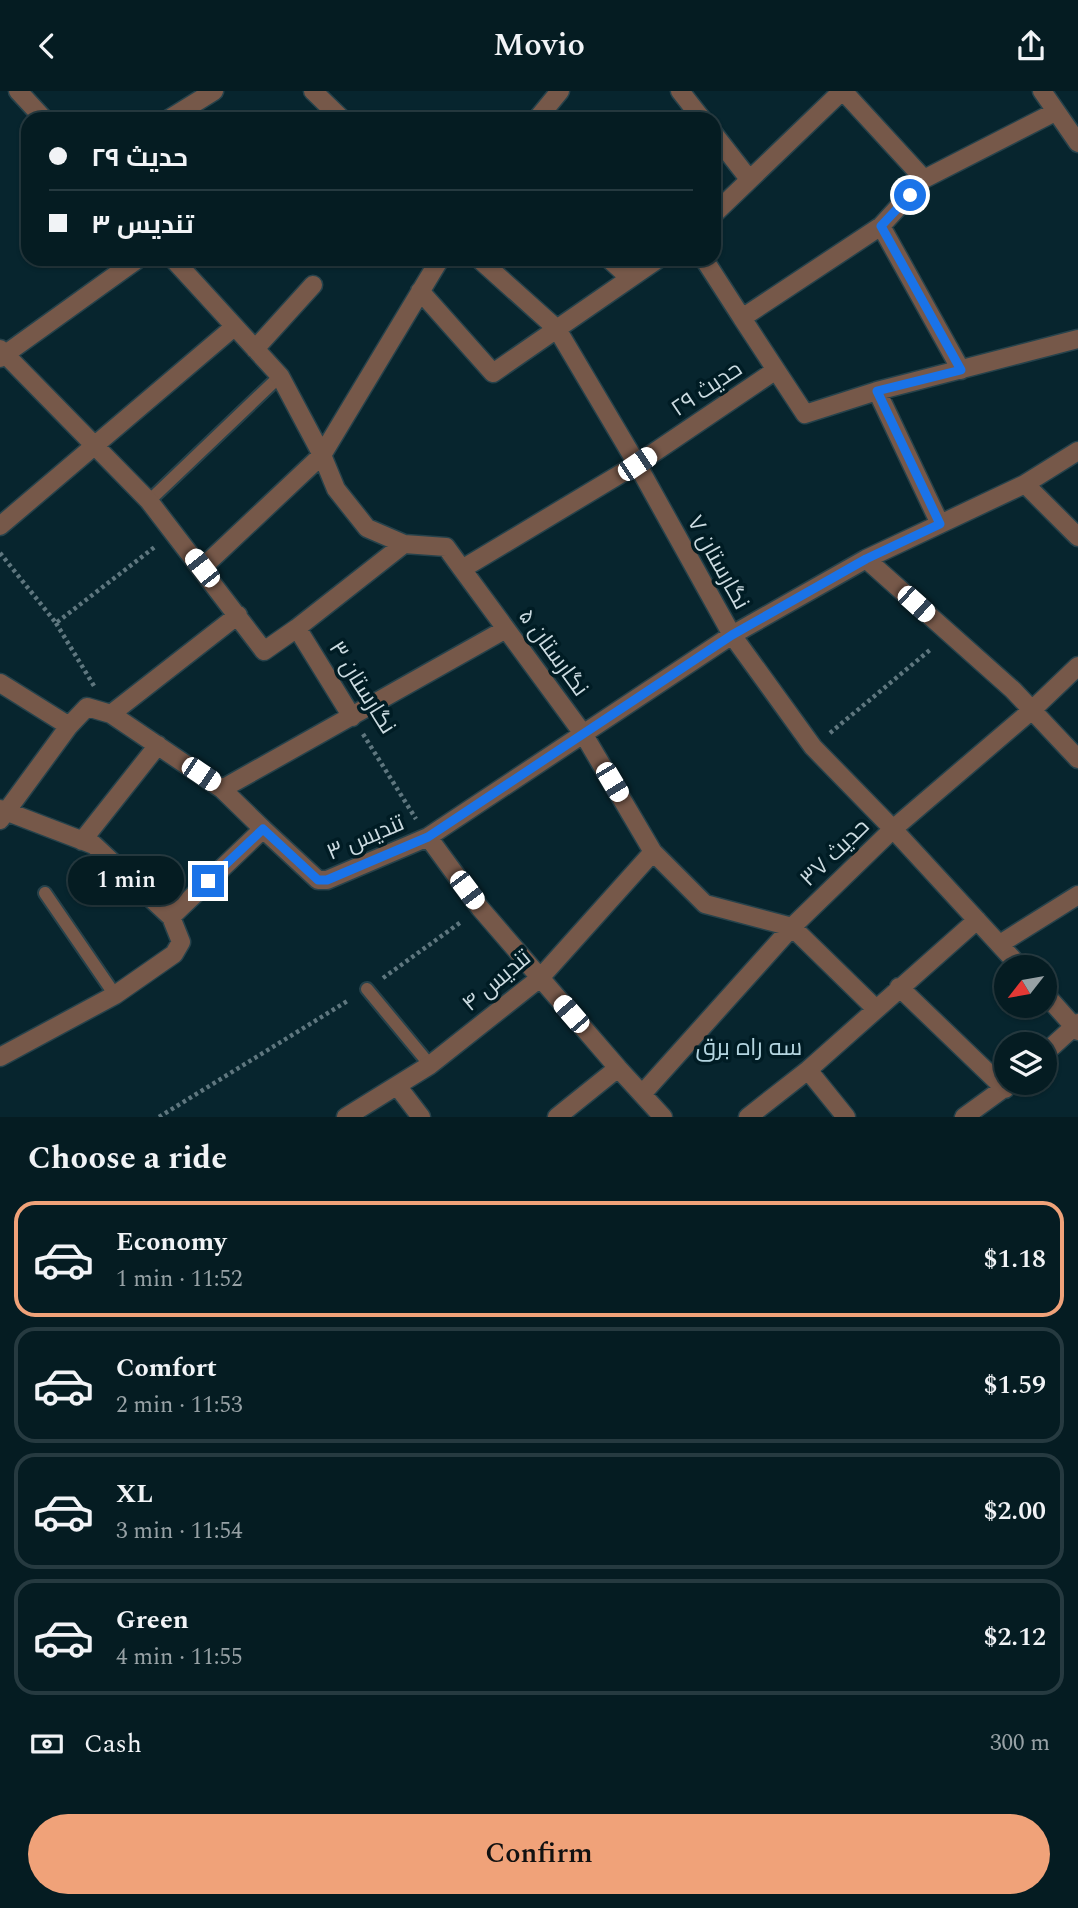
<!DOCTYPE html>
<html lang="en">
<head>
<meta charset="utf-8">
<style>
  :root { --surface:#051c22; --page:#13292f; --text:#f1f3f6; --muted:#97a1a5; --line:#263a40; --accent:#f0a279 }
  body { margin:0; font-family:Spectral,Cairo,serif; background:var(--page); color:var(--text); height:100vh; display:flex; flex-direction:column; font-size:26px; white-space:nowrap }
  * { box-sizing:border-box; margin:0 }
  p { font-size:23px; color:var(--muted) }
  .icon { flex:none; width:38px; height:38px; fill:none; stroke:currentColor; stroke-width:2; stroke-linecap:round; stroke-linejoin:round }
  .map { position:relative; height:1026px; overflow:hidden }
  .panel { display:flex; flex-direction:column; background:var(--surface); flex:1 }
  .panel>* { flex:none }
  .guide { position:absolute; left:21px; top:21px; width:700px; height:154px; border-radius:21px; box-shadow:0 2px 5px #0004,0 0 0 2px var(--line); display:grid; align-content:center; height:154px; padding:0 28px; background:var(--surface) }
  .needle { width:46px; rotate:239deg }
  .fabs { position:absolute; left:994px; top:864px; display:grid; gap:14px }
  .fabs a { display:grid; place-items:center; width:63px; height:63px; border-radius:50%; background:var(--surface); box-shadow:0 2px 5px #0004,0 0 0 2px var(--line); font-size:35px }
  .end { position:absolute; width:32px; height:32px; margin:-16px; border:9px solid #1a73e8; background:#fff; box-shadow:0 0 0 4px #fff }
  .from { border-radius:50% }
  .bubble { position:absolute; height:49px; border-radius:24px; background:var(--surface); box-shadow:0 2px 5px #0004,0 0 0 2px var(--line); font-size:23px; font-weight:600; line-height:49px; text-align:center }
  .car { position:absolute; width:21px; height:42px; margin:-21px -10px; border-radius:9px; box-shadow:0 0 5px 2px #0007; background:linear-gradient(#fff 24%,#345 0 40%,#fff 0 76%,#345 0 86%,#fff 0) }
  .guide b { display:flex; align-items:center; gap:24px; height:66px; font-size:26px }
  .guide b+b { border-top:2px solid var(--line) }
  .guide i { width:18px; height:18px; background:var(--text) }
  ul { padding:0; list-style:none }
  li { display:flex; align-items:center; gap:21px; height:116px; margin:0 14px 10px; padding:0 14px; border:4px solid var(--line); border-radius:21px }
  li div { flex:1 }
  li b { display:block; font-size:26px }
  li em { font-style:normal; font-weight:600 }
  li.active { border-color:var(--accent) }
  li>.icon { width:63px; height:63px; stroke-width:1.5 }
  h2 { padding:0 28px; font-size:32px; line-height:84px }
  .pay { display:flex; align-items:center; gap:18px; height:77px; padding:0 28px; font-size:26px }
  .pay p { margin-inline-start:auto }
  .primary-button { display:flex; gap:14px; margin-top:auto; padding:14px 28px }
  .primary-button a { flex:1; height:80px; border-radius:42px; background:var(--accent); color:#111; font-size:28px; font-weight:600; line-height:80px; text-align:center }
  header { display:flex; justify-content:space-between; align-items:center; height:91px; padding:0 28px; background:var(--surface); font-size:32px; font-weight:600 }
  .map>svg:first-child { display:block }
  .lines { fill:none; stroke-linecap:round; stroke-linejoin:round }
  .service-casing { stroke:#26424b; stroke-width:16 }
  .minor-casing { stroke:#26424b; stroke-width:21 }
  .path { stroke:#5f777f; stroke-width:4.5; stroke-dasharray:3.5 3.5; stroke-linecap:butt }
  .service { stroke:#765849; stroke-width:12 }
  .minor { stroke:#765849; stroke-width:18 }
  .route { stroke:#1a73e8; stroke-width:9 }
  .labels { text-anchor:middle; stroke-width:7; stroke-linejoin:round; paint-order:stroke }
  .street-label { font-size:23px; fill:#cbdbe1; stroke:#001c24 }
  .neighbourhood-label { font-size:24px; fill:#b4d5e0; stroke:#001c24 }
</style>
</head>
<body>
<header><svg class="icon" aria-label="back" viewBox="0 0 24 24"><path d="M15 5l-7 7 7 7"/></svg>Movio<svg class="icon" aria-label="share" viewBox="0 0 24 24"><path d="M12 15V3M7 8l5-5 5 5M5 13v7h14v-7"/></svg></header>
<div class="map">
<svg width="1078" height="1026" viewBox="0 0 1078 1026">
  <rect width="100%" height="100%" fill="#07252e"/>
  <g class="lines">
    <defs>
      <path id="service" d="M149,410L280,285
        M45,802L115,904
        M367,898L430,974"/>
      <path id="minor" d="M18,0L44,28
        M313,0L342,28
        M680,0L702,28
        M843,0L924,88
        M1042,0L1078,52
        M169,28L214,0
        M537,28L560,0
        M714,43L749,88
        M714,123L842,0
        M881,135L961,279
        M173,168L280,285L322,364L336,398L367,437L404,453
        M479,168L557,238L637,373L732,544L813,656L893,738L1021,877
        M609,168L630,187
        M704,168L742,227
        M420,200L493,282L658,168
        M0,258L149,410L264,560L297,537L352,626
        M255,258L313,194
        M0,267L138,168
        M776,279L805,323L877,300L1078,248
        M877,300L940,433
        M1025,393L1078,446
        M0,435L234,236
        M866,468L1013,599L1078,668
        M202,477L322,364L440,168
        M462,478L584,644L653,761L705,813L792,836L875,917
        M297,537L404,453L446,456L462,478L637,373L776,279L742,227L881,135L924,88L1055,21
        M0,592L69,635
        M111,623L222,698L263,738
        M222,698L506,538
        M0,718L94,754L171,826
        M0,729L69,635L87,616L111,623L238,524
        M428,746L480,817L618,977L663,1026
        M82,750L158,654
        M1000,853L1078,804
        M899,896L1005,998
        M1045,903L1078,940
        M1045,962L1078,932
        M0,966L115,904L174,863L181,851L171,826L263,738L318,789H327L428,746L732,544L866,468L1025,393L1078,360
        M808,979L846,1026
        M398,996L421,1026
        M643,1002L792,836L893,738L1032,619L1078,575
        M346,1026L430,974L540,887L653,761
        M557,1026L618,977
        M748,1026L808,979L977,829
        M964,1026L1011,992"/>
    </defs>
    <use href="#service" class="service-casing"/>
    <use href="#minor" class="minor-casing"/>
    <path class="path" d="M0,462L56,532L156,455
      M56,532L94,595
      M830,642L931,558
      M363,643L416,728
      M383,887L461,831
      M159,1026L349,909"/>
    <use href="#service" class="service"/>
    <use href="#minor" class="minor"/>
  </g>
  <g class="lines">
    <path class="route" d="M208,790L263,738L318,789H327L428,746L732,544L866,468L940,433L877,300L961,279L881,135L910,104"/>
  </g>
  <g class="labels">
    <g class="street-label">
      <text transform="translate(706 297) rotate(-34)" y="8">حدیث ۲۹</text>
      <text transform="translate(719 471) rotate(61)" y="8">نگارستان ۷</text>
      <text transform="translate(554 561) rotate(54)" y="8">نگارستان ۵</text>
      <text transform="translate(363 596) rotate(58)" y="8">نگارستان ۳</text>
      <text transform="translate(365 746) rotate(-23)" y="8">تندیس ۳</text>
      <text transform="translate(834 761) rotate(-44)" y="8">حدیث ۳۷</text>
      <text transform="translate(496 889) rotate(-40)" y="8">تندیس ۴</text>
    </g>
    <g class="neighbourhood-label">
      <text x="749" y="964">سه راه برق</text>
    </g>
  </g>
</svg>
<div class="fabs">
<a><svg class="needle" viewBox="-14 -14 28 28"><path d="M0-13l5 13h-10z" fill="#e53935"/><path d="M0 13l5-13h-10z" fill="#97a1a5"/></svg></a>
<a><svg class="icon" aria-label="layers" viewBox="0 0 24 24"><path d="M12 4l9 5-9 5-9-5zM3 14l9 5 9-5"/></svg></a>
</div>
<i class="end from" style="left:910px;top:104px"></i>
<i class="end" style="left:208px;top:790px"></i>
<div class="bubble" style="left:68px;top:765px;width:116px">1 min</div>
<i class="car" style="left:637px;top:373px;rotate:56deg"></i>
<i class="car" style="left:202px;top:477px;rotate:322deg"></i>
<i class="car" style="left:916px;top:513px;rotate:132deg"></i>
<i class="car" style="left:201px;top:683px;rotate:124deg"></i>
<i class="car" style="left:612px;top:691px;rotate:149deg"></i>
<i class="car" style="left:467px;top:799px;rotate:143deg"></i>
<i class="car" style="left:571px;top:923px;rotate:319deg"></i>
<div class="guide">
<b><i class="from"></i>حدیث ۲۹</b>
<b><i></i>تندیس ۳</b>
</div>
</div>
<section class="panel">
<h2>Choose a ride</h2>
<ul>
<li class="active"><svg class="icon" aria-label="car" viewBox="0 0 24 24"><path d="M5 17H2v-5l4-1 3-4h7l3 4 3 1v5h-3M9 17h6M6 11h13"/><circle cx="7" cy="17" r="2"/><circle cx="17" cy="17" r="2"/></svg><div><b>Economy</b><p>1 min · 11:52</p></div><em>$1.18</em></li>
<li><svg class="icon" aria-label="car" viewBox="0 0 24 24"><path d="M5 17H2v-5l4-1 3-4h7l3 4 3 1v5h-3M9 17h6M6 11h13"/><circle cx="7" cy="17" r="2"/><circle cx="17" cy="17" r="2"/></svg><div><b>Comfort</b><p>2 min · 11:53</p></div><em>$1.59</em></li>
<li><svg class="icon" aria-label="car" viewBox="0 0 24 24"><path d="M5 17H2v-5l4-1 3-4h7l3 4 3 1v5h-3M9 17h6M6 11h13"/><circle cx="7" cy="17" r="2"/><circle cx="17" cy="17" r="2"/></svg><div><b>XL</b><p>3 min · 11:54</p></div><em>$2.00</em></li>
<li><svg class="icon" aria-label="car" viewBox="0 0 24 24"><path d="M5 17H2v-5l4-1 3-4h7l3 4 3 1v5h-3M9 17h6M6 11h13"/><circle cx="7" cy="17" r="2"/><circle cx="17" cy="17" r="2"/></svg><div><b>Green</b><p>4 min · 11:55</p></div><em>$2.12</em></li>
</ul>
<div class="pay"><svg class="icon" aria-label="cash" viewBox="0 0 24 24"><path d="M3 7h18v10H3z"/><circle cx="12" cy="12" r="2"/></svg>Cash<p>300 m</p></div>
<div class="primary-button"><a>Confirm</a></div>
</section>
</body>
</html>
